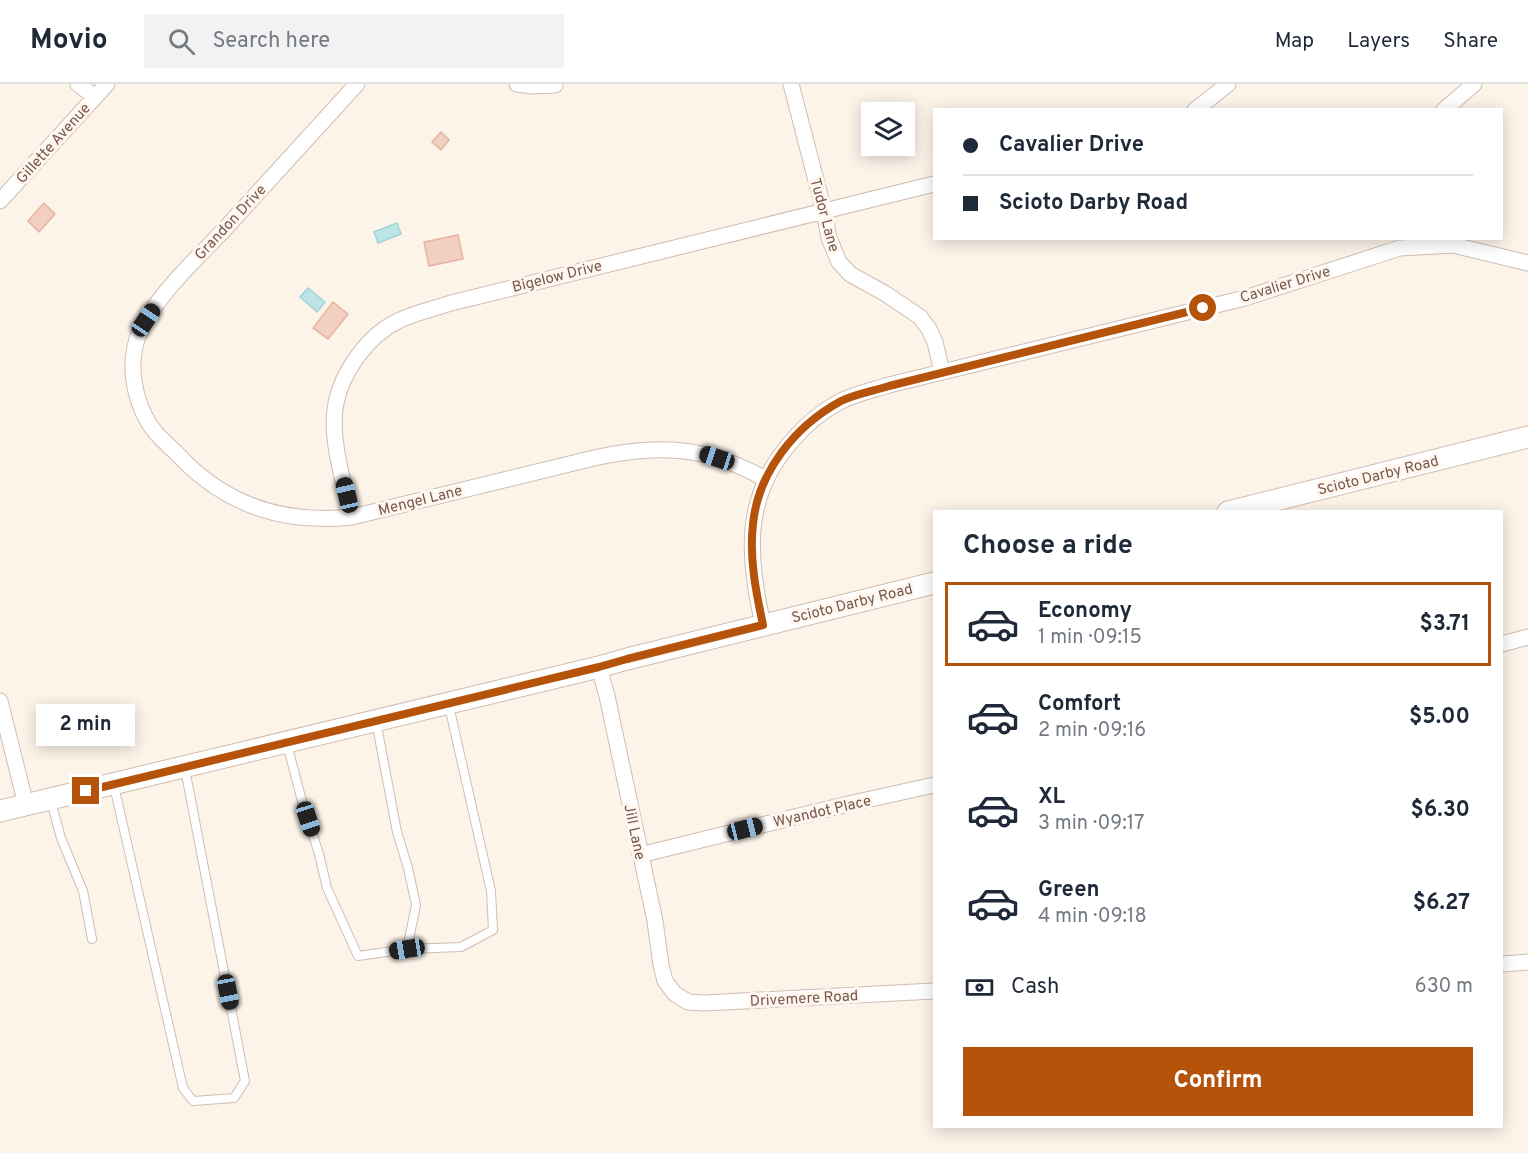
<!DOCTYPE html>
<html lang="en">
<head>
<meta charset="utf-8">
<style>
  :root { --surface:#fff; --page:#f2f2f3; --text:#1f2937; --muted:#747a83; --line:#e0e1e3; --accent:#b45309 }
  body { margin:0; font-family:Overpass,sans-serif; background:var(--page); color:var(--text); height:100vh; display:flex; flex-direction:column; font-size:22px; white-space:nowrap }
  * { box-sizing:border-box; margin:0 }
  p { font-size:20px; color:var(--muted) }
  .icon { flex:none; width:33px; height:33px; fill:none; stroke:currentColor; stroke-width:2; stroke-linecap:round; stroke-linejoin:round }
  .map { position:relative; flex:1; overflow:hidden }
  .sheet { position:absolute; left:933px; top:426px; width:570px; height:618px; display:flex; flex-direction:column; background:var(--surface); border-radius:0px; box-shadow:0 3px 15px #0003 }
  .sheet>* { flex:none }
  .hud { position:absolute; left:933px; top:24px; width:570px; height:132px; border-radius:0px; box-shadow:0 3px 15px #0003; display:grid; align-content:center; height:132px; padding:0 30px; background:var(--surface) }
  .buttons { position:absolute; left:861px; top:18px; display:grid; gap:12px }
  .buttons a { display:grid; place-items:center; width:54px; height:54px; border-radius:0px; background:var(--surface); box-shadow:0 3px 15px #0003; font-size:30px }
  .end { position:absolute; width:27px; height:27px; margin:-14px; border:8px solid #b45309; background:#fff; box-shadow:0 0 0 3px #fff }
  .from { border-radius:50% }
  .bubble { position:absolute; height:42px; border-radius:0px; background:var(--surface); box-shadow:0 3px 15px #0003; font-size:20px; font-weight:700; line-height:42px; text-align:center }
  .car { position:absolute; width:18px; height:36px; margin:-18px -9px; border-radius:8px; box-shadow:0 0 4px 2px #0007; background:linear-gradient(#222 24%,#8ab4d8 0 40%,#222 0 76%,#8ab4d8 0 86%,#222 0) }
  .hud b { display:flex; align-items:center; gap:21px; height:57px; font-size:22px }
  .hud b+b { border-top:2px solid var(--line) }
  .hud i { width:15px; height:15px; background:var(--text) }
  ul { padding:0; list-style:none }
  li { display:flex; align-items:center; gap:18px; height:84px; margin:0 12px 9px; padding:0 18px; border:3px solid transparent; border-radius:0px }
  li div { flex:1 }
  li b { display:block; font-size:22px }
  li em { font-style:normal; font-weight:700 }
  li.on { border-color:var(--accent) }
  li>.icon { width:54px; height:54px; stroke-width:1.5 }
  h2 { padding:0 30px; font-size:27px; line-height:72px }
  .pay { display:flex; align-items:center; gap:15px; height:66px; padding:0 30px; font-size:22px }
  .pay p { margin-inline-start:auto }
  .action { display:flex; gap:12px; margin-top:auto; padding:12px 30px }
  .action a { flex:1; height:69px; border-radius:0px; background:var(--accent); color:#fff; font-size:24px; font-weight:700; line-height:69px; text-align:center }
  header { display:flex; align-items:center; gap:36px; box-sizing:border-box; height:84px; padding:0 30px; background:var(--surface); border-bottom:2px solid var(--line) }
  header strong { font-size:28px }
  nav { display:flex; gap:33px; margin-inline-start:auto; font-size:21px }
  .search { width:420px; height:54px; background:var(--page); display:flex; align-items:center; gap:15px; box-sizing:border-box; padding:0 21px; border-radius:0px; color:var(--muted); font-size:22px }
  .map>svg:first-child { display:block }
  .water { fill:#bde5e6; stroke:#a3d5d8; stroke-width:1.5 }
  .building { fill:#f2cfc1; stroke:#e4b4a1; stroke-width:1.5 }
  .lines { fill:none; stroke-linecap:round; stroke-linejoin:round }
  .service-casing { stroke:#d1bcb1; stroke-width:10 }
  .minor-casing { stroke:#d1bcb1; stroke-width:17 }
  .secondary-casing { stroke:#d4bbae; stroke-width:23 }
  .service { stroke:#fff; stroke-width:8 }
  .minor { stroke:#fff; stroke-width:15 }
  .secondary { stroke:#fff; stroke-width:21 }
  .route { stroke:#b45309; stroke-width:8 }
  .labels { text-anchor:middle; stroke-width:6; stroke-linejoin:round; paint-order:stroke }
  .street-label { font-size:15px; fill:#77574c; stroke:#fff7ef }
</style>
</head>
<body>
<header>
<strong>Movio</strong>
<div class="search"><svg class="icon" aria-label="search" viewBox="0 0 24 24"><circle cx="10" cy="10" r="6"/><path d="M15 15l6 6"/></svg>Search here</div>
<nav><a>Map</a><a>Layers</a><a>Share</a></nav>
</header>
<div class="map">
<svg width="1528" height="1069" viewBox="0 0 1528 1069">
  <rect width="100%" height="100%" fill="#fcf3e9"/>
  <path class="water" d="M397,139L401,150L378,159L374,148Z
    M308,204L325,218L317,228L300,213Z"/>
  <path class="building" d="M441,48L449,56L441,66L432,58Z
    M44,119L55,130L39,148L28,137Z
    M458,151L463,175L429,182L424,158Z
    M333,218L348,230L328,255L313,244Z"/>
  <g class="lines">
    <defs>
      <path id="service" d="M287,660L302,717L319,770L327,804L358,872L407,865L416,821L408,784L397,748L376,637
        M114,702L183,1004L193,1017L234,1014L245,997L185,685
        M51,717L61,754L83,807L92,855
        M407,865L461,863L493,846L491,807L449,622"/>
      <path id="minor" d="M78,0L95,13
        M357,0C312,49 267,98 222,148C196,175 167,202 147,234C139,246 134,262 133,277C132,302 140,330 156,349C165,359 176,368 185,378C232,424 288,440 352,433L594,374C659,360 707,362 765,395
        M517,0L533,2L555,1
        M791,0L824,127L829,154L839,178L850,190L886,210L920,233L929,245L935,258L942,288
        M1195,26L1228,0
        M1444,26L1474,0
        M0,117L107,0
        M352,433C344,400 329,353 336,319C339,303 347,287 357,273C368,258 381,245 398,237C414,229 433,225 451,219L934,100
        M763,541C748,473 742,414 791,358C804,342 822,327 841,317C855,310 873,306 889,301L1245,214L1400,164L1453,161L1528,179
        M1502,560L1528,553
        M599,583L607,612L655,837L661,881L665,897L675,910L688,918L704,919L934,907
        M0,617L26,721
        M640,771L848,720L934,701
        M1502,880L1528,878"/>
      <path id="secondary" d="M1228,428L1528,353
        M0,727L599,583L627,575L934,499"/>
    </defs>
    <use href="#service" class="service-casing"/>
    <use href="#minor" class="minor-casing"/>
    <use href="#secondary" class="secondary-casing"/>
    <use href="#service" class="service"/>
    <use href="#minor" class="minor"/>
    <use href="#secondary" class="secondary"/>
  </g>
  <g class="lines">
    <path class="route" d="M86,707L599,583L627,575L763,541C756,508 749,474 753,440C758,388 795,342 841,317C855,310 873,307 889,302L1203,224"/>
  </g>
  <g class="labels">
    <g class="street-label">
      <text transform="translate(53 59) rotate(-48)" y="5">Gillette Avenue</text>
      <text transform="translate(825 131) rotate(75)" y="5">Tudor Lane</text>
      <text transform="translate(230 138) rotate(-47)" y="5">Grandon Drive</text>
      <text transform="translate(557 192) rotate(-14)" y="5">Bigelow Drive</text>
      <text transform="translate(1285 200) rotate(-17)" y="5">Cavalier Drive</text>
      <text transform="translate(1378 391) rotate(-14)" y="5">Scioto Darby Road</text>
      <text transform="translate(420 416) rotate(-14)" y="5">Mengel Lane</text>
      <text transform="translate(852 519) rotate(-14)" y="5">Scioto Darby Road</text>
      <text transform="translate(822 727) rotate(-13)" y="5">Wyandot Place</text>
      <text transform="translate(635 748) rotate(78)" y="5">Jill Lane</text>
      <text transform="translate(804 914) rotate(-3)" y="5">Drivemere Road</text>
    </g>
  </g>
</svg>
<div class="buttons">
<a><svg class="icon" aria-label="layers" viewBox="0 0 24 24"><path d="M12 4l9 5-9 5-9-5zM3 14l9 5 9-5"/></svg></a>
</div>
<i class="end from" style="left:1203px;top:224px"></i>
<i class="end" style="left:86px;top:707px"></i>
<div class="bubble" style="left:36px;top:620px;width:99px">2 min</div>
<i class="car" style="left:146px;top:236px;rotate:34deg"></i>
<i class="car" style="left:717px;top:374px;rotate:288deg"></i>
<i class="car" style="left:347px;top:411px;rotate:347deg"></i>
<i class="car" style="left:308px;top:735px;rotate:162deg"></i>
<i class="car" style="left:745px;top:745px;rotate:76deg"></i>
<i class="car" style="left:407px;top:865px;rotate:261deg"></i>
<i class="car" style="left:228px;top:908px;rotate:169deg"></i>
<div class="hud">
<b><i class="from"></i>Cavalier Drive</b>
<b><i></i>Scioto Darby Road</b>
</div>
<section class="sheet">
<h2>Choose a ride</h2>
<ul>
<li class="on"><svg class="icon" aria-label="car" viewBox="0 0 24 24"><path d="M5 17H2v-5l4-1 3-4h7l3 4 3 1v5h-3M9 17h6M6 11h13"/><circle cx="7" cy="17" r="2"/><circle cx="17" cy="17" r="2"/></svg><div><b>Economy</b><p>1 min · 09:15</p></div><em>$3.71</em></li>
<li><svg class="icon" aria-label="car" viewBox="0 0 24 24"><path d="M5 17H2v-5l4-1 3-4h7l3 4 3 1v5h-3M9 17h6M6 11h13"/><circle cx="7" cy="17" r="2"/><circle cx="17" cy="17" r="2"/></svg><div><b>Comfort</b><p>2 min · 09:16</p></div><em>$5.00</em></li>
<li><svg class="icon" aria-label="car" viewBox="0 0 24 24"><path d="M5 17H2v-5l4-1 3-4h7l3 4 3 1v5h-3M9 17h6M6 11h13"/><circle cx="7" cy="17" r="2"/><circle cx="17" cy="17" r="2"/></svg><div><b>XL</b><p>3 min · 09:17</p></div><em>$6.30</em></li>
<li><svg class="icon" aria-label="car" viewBox="0 0 24 24"><path d="M5 17H2v-5l4-1 3-4h7l3 4 3 1v5h-3M9 17h6M6 11h13"/><circle cx="7" cy="17" r="2"/><circle cx="17" cy="17" r="2"/></svg><div><b>Green</b><p>4 min · 09:18</p></div><em>$6.27</em></li>
</ul>
<div class="pay"><svg class="icon" aria-label="cash" viewBox="0 0 24 24"><path d="M3 7h18v10H3z"/><circle cx="12" cy="12" r="2"/></svg>Cash<p>630 m</p></div>
<div class="action"><a>Confirm</a></div>
</section>
</div>
</body>
</html>
